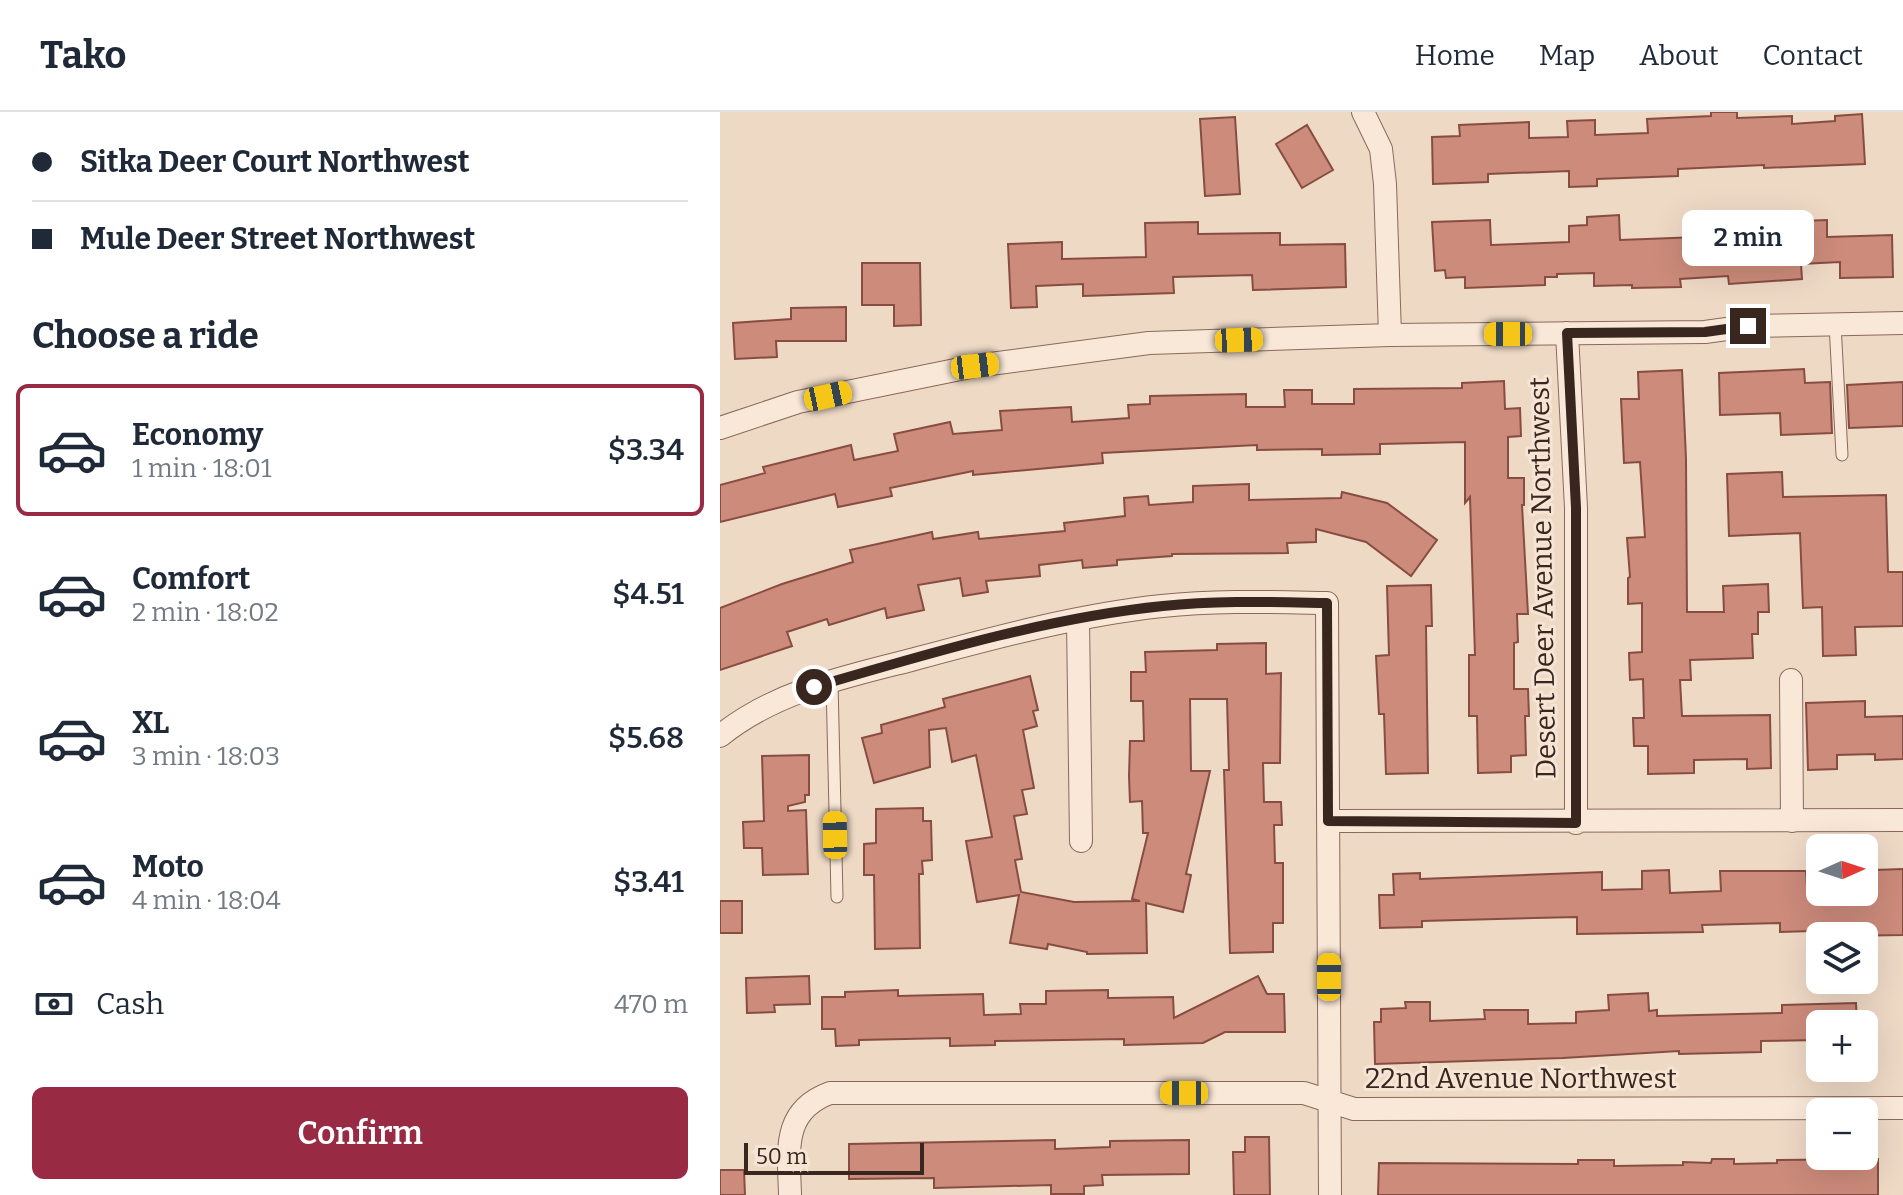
<!DOCTYPE html>
<html lang="en">
<head>
<meta charset="utf-8">
<style>
  :root { --surface:#fff; --page:#f2f2f3; --text:#1f2937; --muted:#747a83; --line:#e0e1e3; --accent:#982b43 }
  body { margin:0; font-family:Bitter,serif; background:var(--page); color:var(--text); height:100vh; display:flex; flex-direction:column; font-size:30px; white-space:nowrap }
  * { box-sizing:border-box; margin:0 }
  p { font-size:26px; color:var(--muted) }
  .icon { flex:none; width:44px; height:44px; fill:none; stroke:currentColor; stroke-width:2; stroke-linecap:round; stroke-linejoin:round }
  .map { position:relative; flex:1; overflow:hidden }
  .side { display:flex; flex-direction:column; background:var(--surface); width:720px }
  .side>* { flex:none }
  .top-card { display:grid; align-content:center; height:176px; padding:0 32px; background:var(--surface) }
  .needle { width:52px; rotate:87deg }
  .tools { position:absolute; left:1086px; top:722px; display:grid; gap:16px }
  .tools a { display:grid; place-items:center; width:72px; height:72px; border-radius:12px; background:var(--surface); box-shadow:0 8px 32px #0002; font-size:40px }
  .scale { position:absolute; left:24px; bottom:20px; width:180px; box-sizing:border-box; padding-left:8px; border:4px solid #39261f; border-top:0; font-size:22px; line-height:28px; white-space:nowrap; color:#39261f; -webkit-text-stroke:6px #f6e5d4; paint-order:stroke }
  .end { position:absolute; width:36px; height:36px; margin:-18px; border:10px solid #39261f; background:#fff; box-shadow:0 0 0 4px #fff }
  .from { border-radius:50% }
  .bubble { position:absolute; height:56px; border-radius:12px; background:var(--surface); box-shadow:0 8px 32px #0002; font-size:26px; font-weight:600; line-height:56px; text-align:center }
  .car { position:absolute; width:24px; height:48px; margin:-24px -12px; border-radius:10px; box-shadow:0 0 6px 2px #0007; background:linear-gradient(#f5c518 24%,#345 0 40%,#f5c518 0 76%,#345 0 86%,#f5c518 0) }
  .top-card b { display:flex; align-items:center; gap:28px; height:76px; font-size:30px }
  .top-card b+b { border-top:2px solid var(--line) }
  .top-card i { width:20px; height:20px; background:var(--text) }
  ul { padding:0; list-style:none }
  li { display:flex; align-items:center; gap:24px; height:132px; margin:0 16px 12px; padding:0 16px; border:4px solid transparent; border-radius:12px }
  li div { flex:1 }
  li b { display:block; font-size:30px }
  li em { font-style:normal; font-weight:600 }
  li.active { border-color:var(--accent) }
  li>.icon { width:72px; height:72px; stroke-width:1.5 }
  h2 { padding:0 32px; font-size:36px; line-height:96px }
  .pay { display:flex; align-items:center; gap:20px; height:88px; padding:0 32px; font-size:30px }
  .pay p { margin-inline-start:auto }
  .cta { display:flex; gap:16px; margin-top:auto; padding:16px 32px }
  .cta a { flex:1; height:92px; border-radius:12px; background:var(--accent); color:#fff; font-size:32px; font-weight:600; line-height:92px; text-align:center }
  header { display:flex; align-items:center; gap:48px; box-sizing:border-box; height:112px; padding:0 40px; background:var(--surface); border-bottom:2px solid var(--line) }
  header strong { font-size:38px }
  nav { display:flex; gap:44px; margin-inline-start:auto; font-size:28px }
  main { display:flex; flex:1; min-height:0 }
  .map>svg:first-child { display:block }
  .building { fill:#cc8b7b; stroke:#884d41; stroke-width:2 }
  .lines { fill:none; stroke-linecap:round; stroke-linejoin:round }
  .lane-casing { stroke:#89695b; stroke-width:13 }
  .street-casing { stroke:#89695b; stroke-width:24 }
  .lane { stroke:#f9e8d8; stroke-width:11 }
  .street { stroke:#f9e8d8; stroke-width:22 }
  .route { stroke:#39261f; stroke-width:10 }
  .labels { text-anchor:middle; stroke-width:6; stroke-linejoin:round; paint-order:stroke }
  .street-label { font-size:28px; fill:#39261f; stroke:#f6e5d4 }
</style>
</head>
<body>
<header>
<strong>Tako</strong>
<nav><a>Home</a><a>Map</a><a>About</a><a>Contact</a></nav>
</header>
<main>
<section class="side">
<div class="top-card">
<b><i class="from"></i>Sitka Deer Court Northwest</b>
<b><i></i>Mule Deer Street Northwest</b>
</div>
<h2>Choose a ride</h2>
<ul>
<li class="active"><svg class="icon" aria-label="car" viewBox="0 0 24 24"><path d="M5 17H2v-5l4-1 3-4h7l3 4 3 1v5h-3M9 17h6M6 11h13"/><circle cx="7" cy="17" r="2"/><circle cx="17" cy="17" r="2"/></svg><div><b>Economy</b><p>1 min · 18:01</p></div><em>$3.34</em></li>
<li><svg class="icon" aria-label="car" viewBox="0 0 24 24"><path d="M5 17H2v-5l4-1 3-4h7l3 4 3 1v5h-3M9 17h6M6 11h13"/><circle cx="7" cy="17" r="2"/><circle cx="17" cy="17" r="2"/></svg><div><b>Comfort</b><p>2 min · 18:02</p></div><em>$4.51</em></li>
<li><svg class="icon" aria-label="car" viewBox="0 0 24 24"><path d="M5 17H2v-5l4-1 3-4h7l3 4 3 1v5h-3M9 17h6M6 11h13"/><circle cx="7" cy="17" r="2"/><circle cx="17" cy="17" r="2"/></svg><div><b>XL</b><p>3 min · 18:03</p></div><em>$5.68</em></li>
<li><svg class="icon" aria-label="car" viewBox="0 0 24 24"><path d="M5 17H2v-5l4-1 3-4h7l3 4 3 1v5h-3M9 17h6M6 11h13"/><circle cx="7" cy="17" r="2"/><circle cx="17" cy="17" r="2"/></svg><div><b>Moto</b><p>4 min · 18:04</p></div><em>$3.41</em></li>
</ul>
<div class="pay"><svg class="icon" aria-label="cash" viewBox="0 0 24 24"><path d="M3 7h18v10H3z"/><circle cx="12" cy="12" r="2"/></svg>Cash<p>470 m</p></div>
<div class="cta"><a>Confirm</a></div>
</section>
<div class="map">
<svg width="1183" height="1083" viewBox="0 0 1183 1083">
  <rect width="100%" height="100%" fill="#eed9c5"/>
  <path class="building" d="M991,0H1017V6L1072,4V12L1115,9V4L1142,2L1145,52L1044,56V53L958,57V64L877,67V74L849,75V59L768,62V70L713,72L712,25L740,24L739,13L809,10V26L848,25L847,9L875,8V23L928,21L927,7L991,4Z
    M515,5L520,82L485,84L480,7Z
    M587,13L613,58L582,76L556,32Z
    M899,103L900,128L979,125L978,118L1015,115L1016,127L1053,125L1052,110L1107,108V125L1172,123L1173,165L1120,166V150L1081,152L1082,167L1009,172L1008,164L960,167L961,175L912,176V173L874,174V161L837,162V165H825V173L745,176V165L726,166L725,158L715,159L712,110L770,108L771,133L849,130V114L867,113V105Z
    M478,110V122L560,121V133L625,132L626,175L533,178L532,163L453,165L454,181L363,184V172L316,174L317,195L291,196L288,132L342,130V147L426,145L425,111Z
    M142,151H200L201,213L174,214V193H142Z
    M126,195V229H56L57,245L15,247L13,211L71,207V196Z
    M1084,257L1085,271L1110,270L1112,321L1061,323L1060,301L1000,303L999,261Z
    M962,258L966,347L967,500H1004L1003,474L1048,472L1049,500H1038V522H1032L1033,546L970,548L971,568H960L962,604L1050,603L1051,656L1027,657V647L974,648V661L928,662V634H914L913,606H924L923,567L910,568L909,541L922,540V491L908,492V466L910,465L907,426L925,425L920,350L904,351L901,287H919L918,260Z
    M784,269L785,297L800,296L801,324L788,325V366H804V393H802L808,502H797L798,530L794,531V577H808L809,604H805L806,643L791,644V660L758,661L757,604H749V543H755L750,385L745,391V330L660,332V342L602,343V337L537,338V333L382,341L383,351L253,363V359L170,376L172,384L118,395L115,382L0,410V373L45,361L43,355L131,333L134,348L178,339L174,322L230,310L233,322L282,318L280,299L351,295L352,310L409,306L408,293L430,292V284L526,282V295H565L564,278H592V292H634V277L742,276V271Z
    M1183,270V314L1129,316L1127,273Z
    M1062,360L1063,385L1166,383L1168,460H1183V514L1135,515L1136,543L1103,544L1102,495L1083,496L1080,421L1009,424L1007,362Z
    M529,372V388L621,386L622,380L667,391L717,428L691,464L646,430L596,417V430L567,431L568,441L452,442V444L397,448V453L363,456L362,448L319,453L320,464L266,469L268,480L243,484L240,466L198,473L204,498L167,506L165,496L109,513L107,507L67,520L72,534L0,558V496L62,472L133,450L130,438L212,420L213,427L258,420L259,427L345,419L344,411L405,404L404,386L428,384L429,393L473,390V374Z
    M711,473L712,514H706L708,661L666,662L664,602H659L656,544L669,543L667,474Z
    M546,531V562L561,561L560,651H543L544,690H561L562,713H554L555,751H563V811H553V840L510,841L504,658H509L507,587H470L471,659H490L466,762L471,763L463,800L426,791L427,841L367,842V840L328,832L327,837L290,831L299,783L257,790L246,729L272,725L256,643L232,650L226,616L209,618L210,655L154,671L142,626L162,621L161,613L225,595L223,587L310,564L318,598L313,599L317,614L303,618L314,676L302,678L307,702L294,704L302,747L295,748L301,780L354,790L420,789L412,787L428,721H423L422,689L410,690L409,664L410,629H424L423,589H411V560H426L425,540L497,538V532Z
    M1145,589V605L1183,604V647L1155,648V642L1117,643V657L1088,658L1086,591Z
    M89,643V683H85V690L68,694V699L86,698L88,762L43,763L42,736H24L23,710L44,709L42,644Z
    M203,696V709H211L212,748L202,749L203,762H199L200,836L155,837L154,763H144V732L156,731V697Z
    M1183,757V823L1126,824V818L1060,820V811L982,813L983,820L857,822V805L702,809V815L660,816L659,783H674L673,762L700,761V767L882,760V778L922,777V759L949,758L950,781L1001,779L1000,759H1086L1087,775H1100V780H1144V777H1154V758Z
    M0,789H22V821H0Z
    M89,864L90,892L54,893L55,900L27,901L26,866Z
    M538,864L547,882H564L565,920H505L483,931L404,933V927L275,929V933L230,934V926L139,928V933L116,934L115,917H102V885H125V880L178,878V884L263,882L264,903L301,902L300,892H326V879L388,878V886L453,885L454,906Z
    M928,881L929,899L937,898V904L1062,901V893L1136,891L1137,912H1100V928L1041,929V940L959,942V939L843,946L655,952L654,910H661V897L686,896L685,890H710V909L765,907L764,898H808V912L856,911V900L889,898L888,883Z
    M525,1025H549L550,1083H514L513,1040H525Z
    M335,1028V1037L390,1035V1029L469,1028V1062L382,1063L383,1073L364,1074V1082H331V1073L214,1076V1066L129,1067V1032Z
    M992,1047H1014V1052L1057,1051V1048L1158,1047V1083H658L659,1051L858,1052V1048H894V1054L963,1053V1050L991,1051Z
    M0,1058H24L25,1083H0Z"/>
  <g class="lines">
    <defs>
      <path id="lane" d="M1115,212L1122,343
        M112,570L117,785"/>
      <path id="street" d="M643,0L661,37L665,72L670,223
        M847,221L856,396V711
        M0,316L78,290L255,254L429,231L670,223L985,220L1028,214L1183,211
        M358,508L361,729
        M1071,568L1072,709
        M0,624C54,580 124,565 191,548C273,526 357,503 442,494C497,488 552,490 607,491L610,1083
        M608,709L1183,708
        M70,1083C69,1040 61,999 110,981H584L634,997L1183,996"/>
    </defs>
    <use href="#lane" class="lane-casing"/>
    <use href="#street" class="street-casing"/>
    <use href="#lane" class="lane"/>
    <use href="#street" class="street"/>
  </g>
  <g class="lines">
    <path class="route" d="M94,575C207,542 325,506 443,494C498,488 552,490 607,491L608,709L856,711V396L847,221L985,220L1028,214"/>
  </g>
  <g class="labels">
    <g class="street-label">
      <text transform="translate(822 466) rotate(-91)" y="10">Desert Deer Avenue Northwest</text>
      <text x="801" y="976">22nd Avenue Northwest</text>
    </g>
  </g>
</svg>
<div class="tools">
<a><svg class="needle" viewBox="-14 -14 28 28"><path d="M0-13l5 13h-10z" fill="#e53935"/><path d="M0 13l5-13h-10z" fill="#747a83"/></svg></a>
<a><svg class="icon" aria-label="layers" viewBox="0 0 24 24"><path d="M12 4l9 5-9 5-9-5zM3 14l9 5 9-5"/></svg></a>
<a>+</a>
<a>−</a>
</div>
<div class="scale">50 m</div>
<i class="end from" style="left:94px;top:575px"></i>
<i class="end" style="left:1028px;top:214px"></i>
<div class="bubble" style="left:962px;top:98px;width:132px">2 min</div>
<i class="car" style="left:788px;top:222px;rotate:270deg"></i>
<i class="car" style="left:519px;top:228px;rotate:88deg"></i>
<i class="car" style="left:255px;top:254px;rotate:83deg"></i>
<i class="car" style="left:108px;top:284px;rotate:78deg"></i>
<i class="car" style="left:115px;top:723px;rotate:359deg"></i>
<i class="car" style="left:609px;top:865px;rotate:0deg"></i>
<i class="car" style="left:464px;top:981px;rotate:270deg"></i>
</div>
</main>
</body>
</html>
